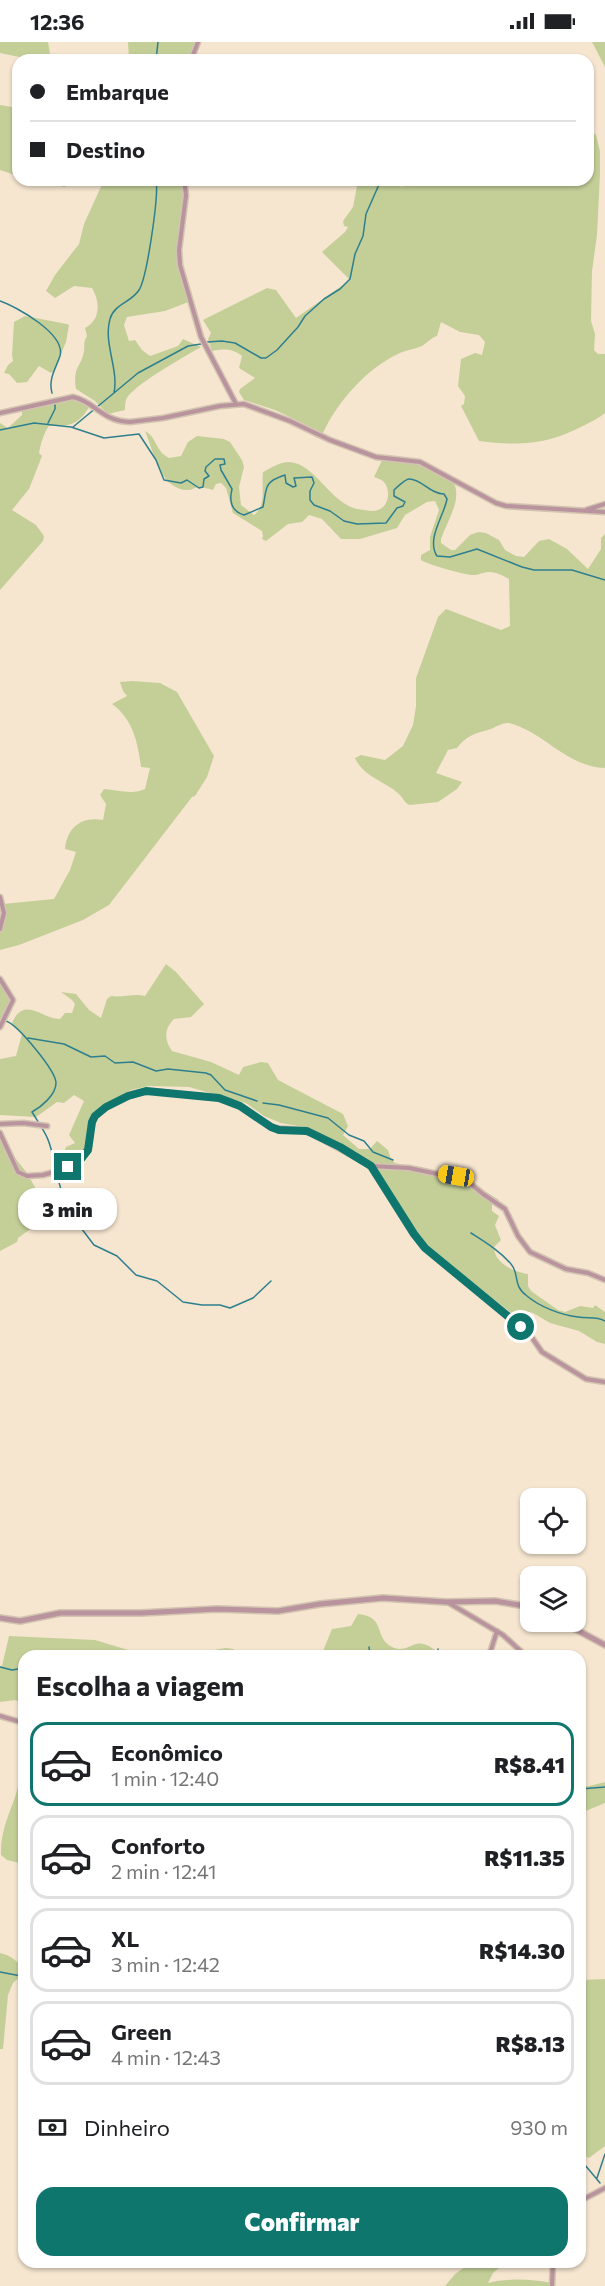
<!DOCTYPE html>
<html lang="pt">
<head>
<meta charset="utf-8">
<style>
  :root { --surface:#fff; --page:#f2f2f2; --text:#202124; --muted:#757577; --line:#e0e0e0; --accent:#0f766e }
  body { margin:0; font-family:Commissioner,sans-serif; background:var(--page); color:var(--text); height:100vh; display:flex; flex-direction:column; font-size:22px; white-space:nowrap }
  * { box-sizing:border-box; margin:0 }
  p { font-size:20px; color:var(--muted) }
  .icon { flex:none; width:33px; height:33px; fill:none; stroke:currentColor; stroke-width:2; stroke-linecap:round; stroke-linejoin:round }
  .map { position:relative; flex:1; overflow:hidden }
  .panel { position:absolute; left:18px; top:1608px; width:568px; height:618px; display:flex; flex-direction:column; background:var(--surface); border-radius:18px; box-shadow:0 2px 4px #0004 }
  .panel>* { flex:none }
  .top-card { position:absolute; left:12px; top:12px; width:582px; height:132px; border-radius:18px; box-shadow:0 2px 4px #0004; display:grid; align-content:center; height:132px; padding:0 18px; background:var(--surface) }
  .fabs { position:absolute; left:520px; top:1446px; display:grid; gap:12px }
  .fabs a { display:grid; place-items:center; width:66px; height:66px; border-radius:12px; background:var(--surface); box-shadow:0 2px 4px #0004; font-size:30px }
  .end { position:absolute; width:27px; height:27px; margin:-14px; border:8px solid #0f766e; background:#fff; box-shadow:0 0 0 3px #fff }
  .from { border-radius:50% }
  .bubble { position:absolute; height:42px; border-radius:18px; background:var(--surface); box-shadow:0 2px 4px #0004; font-size:20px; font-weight:800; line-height:42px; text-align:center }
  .car { position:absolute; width:18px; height:36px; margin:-18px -9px; border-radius:8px; box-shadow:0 0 4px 2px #0007; background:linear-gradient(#f5c518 24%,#345 0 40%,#f5c518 0 76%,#345 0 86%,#f5c518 0) }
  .top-card b { display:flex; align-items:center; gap:21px; height:57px; font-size:22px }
  .top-card b+b { border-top:2px solid var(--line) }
  .top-card i { width:15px; height:15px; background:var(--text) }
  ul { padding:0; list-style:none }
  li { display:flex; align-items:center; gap:18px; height:84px; margin:0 12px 9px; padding:0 6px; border:3px solid var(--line); border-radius:18px }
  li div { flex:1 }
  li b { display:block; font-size:22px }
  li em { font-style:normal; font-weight:800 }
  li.current { border-color:var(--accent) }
  li>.icon { width:54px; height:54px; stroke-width:1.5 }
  h2 { padding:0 18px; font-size:27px; line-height:72px }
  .pay { display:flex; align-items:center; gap:15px; height:66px; padding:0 18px; font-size:22px }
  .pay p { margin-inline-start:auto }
  .button { display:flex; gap:12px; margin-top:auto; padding:12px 18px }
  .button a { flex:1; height:69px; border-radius:18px; background:var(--accent); color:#fff; font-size:24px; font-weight:800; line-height:69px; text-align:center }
  .status { display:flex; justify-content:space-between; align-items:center; height:42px; padding:0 30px; background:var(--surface); direction:ltr }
  .status svg { height:16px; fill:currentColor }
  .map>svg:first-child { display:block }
  .green { fill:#c4cf98 }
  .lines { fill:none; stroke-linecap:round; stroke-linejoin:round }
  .stream { stroke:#2e7f8e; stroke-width:1.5 }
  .minor-casing { stroke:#d2c4b0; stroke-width:7 }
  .tertiary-casing { stroke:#d2c4b0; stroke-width:8 }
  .minor { stroke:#b9939d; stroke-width:4 }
  .tertiary { stroke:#b9939d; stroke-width:5 }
  .route { stroke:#0f766e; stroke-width:8 }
</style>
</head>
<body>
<div class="status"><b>12:36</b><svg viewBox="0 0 49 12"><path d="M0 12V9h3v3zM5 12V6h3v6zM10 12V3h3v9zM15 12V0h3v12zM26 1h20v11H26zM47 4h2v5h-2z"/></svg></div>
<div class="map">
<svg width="605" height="2244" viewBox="0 0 605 2244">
  <rect width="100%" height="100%" fill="#f6e6d0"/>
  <path class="green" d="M0,0H48L51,18H34L0,11Z
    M128,0H198L189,18H129Z
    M592,0H605V25Z
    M0,63L18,66V134L0,128Z
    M588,86L596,93L600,109V132L597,193L592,229L591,279L595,292L594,308L598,312H605V371C599,376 592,379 585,383C546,403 522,404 479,399L461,364L464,362L465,354L458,344L461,317L475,311L482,313L485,300L479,293L460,290L441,280L437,294C431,296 428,300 422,304C415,307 407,308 400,311C368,325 337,360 323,391L275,368L244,358L239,350L240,347L255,336L239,326L242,314C231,306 225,307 212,309L208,297L211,291L203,278L267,246L276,248L296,276L350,238L322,210L345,190L348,185L344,184L343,179L353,165L357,144L360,138H398L401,145L421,138H588Z
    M31,138H70L65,145Z
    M104,138H185L186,150L179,214L177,216L191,259L165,269L127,275L124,283L129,299L135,298L142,308L150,314L178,304L183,297L201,305C186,314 131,344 126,358C125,361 125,365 125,368L108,372L95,359L76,347C72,325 82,324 84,309C85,302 83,301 87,294L85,286C101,278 100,259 92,246L74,244L55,256L46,249L55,233L79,202L84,182Z
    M25,274L67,282L69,283L66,300L54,329L51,331L39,324L27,340L17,341L9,332L4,331L8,323L13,319L12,313L14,280Z
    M72,356L90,364C78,383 71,384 49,384C43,392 41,402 39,411L42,414L29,447L12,468L36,483L44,494L43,499L0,548V381L8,386L22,373V367Z
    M145,389C157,395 155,409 169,416L181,414L188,400L197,394L224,397L230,400L242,418L244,425L239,445L241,463L254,473C267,463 261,444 263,430C271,426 280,420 289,420C315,421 330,461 357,467C361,468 367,468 371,469C388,470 393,449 383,439C380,437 377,436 374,435L383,416L417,420L454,441C462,459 447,479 441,497V501L451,508H455L470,493L478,490L486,491L499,498L505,508L516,514L524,515L539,499L549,497L567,507L588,527L601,507V496L605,492V726C567,725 544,690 509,681C503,680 494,686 488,688C475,691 465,695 457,706L448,708L436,731L462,740L457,747L438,760L410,763C404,761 404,757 400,753C386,739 364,736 355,716L361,713L385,718L403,704L413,683L416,664V636L438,575L446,567L501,588L510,584L509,537C501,533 493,528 483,531C478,532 479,533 474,533C468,534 426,522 421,518V513L430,508V495L439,468L435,459L427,460L405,473L397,486L360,497H341L322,477L309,473L302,480L288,482L266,499L262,497L263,494L262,489L233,471L226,446L221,441L216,442L213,448C209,447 203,445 199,445C196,445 193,447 190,448C160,450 154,410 145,389Z
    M132,639L160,641L177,650L214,714L207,735L195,754L192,755L109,863L83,878L19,903L0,908V876L3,862L54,857L70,828L76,810L65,807C67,785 82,774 103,778L106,762L100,753L104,747C117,748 133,753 145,747L150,726L141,725C138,701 133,677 112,662L127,654L123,649L120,640Z
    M166,922L176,930L204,962L191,975L174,977C164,987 164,998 172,1009L211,1020L239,1033L243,1025L261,1020L268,1021L278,1038L343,1072L348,1084L343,1093L359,1107H370L377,1099L388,1108L391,1117L395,1121L445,1134L459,1127L475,1143L499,1158L492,1163V1169L499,1174L495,1183L501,1198L494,1205C494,1221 514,1230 528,1232V1244L531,1249L558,1268L565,1270L580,1264L593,1266L595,1263L605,1270V1302L597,1300L579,1289L550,1281L533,1271L529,1270L515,1274L424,1202L407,1182L409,1179L392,1153L356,1110L309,1086L281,1081L264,1074L246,1061L189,1045L149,1044L131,1048L100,1065L94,1073L89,1101L85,1109L70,1121L60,1126L59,1120L66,1105L75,1101L69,1093L84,1059L74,1053L64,1061L57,1060L36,1075L0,1073V1017L16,1014L22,992L12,981C24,953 42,977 60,977L65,971H72L75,962L72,958L61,950L76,952L89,968L101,976L107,957L111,954C122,956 134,951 145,954Z
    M0,938L12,959L0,979Z
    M0,1090L8,1107L27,1131L46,1165L36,1183L18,1196L17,1200L0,1209Z
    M358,1572C387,1575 373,1595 392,1605C406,1612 412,1599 423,1602C430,1603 437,1610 443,1614H317L323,1609L332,1587L351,1584Z
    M9,1594L95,1598L148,1614H24V1654H21L20,1660L15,1658L0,1660V1624H2Z
    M226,1606L233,1607L243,1614H179Z
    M24,1721V1822L7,1818L1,1813C0,1789 10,1771 17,1749C19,1739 21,1730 24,1721Z
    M605,1740V1761L581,1771V1746Z
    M0,1911C12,1914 21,1920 23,1932L13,1941L8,1953L3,2007H0Z
    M605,1937V2104L589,2116L580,2112L581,1938Z
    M472,2220H506L493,2231L488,2241C509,2236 531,2237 552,2241L553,2244H445L455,2232Z"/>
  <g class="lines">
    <path class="stream" d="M156,18L158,0
      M0,259C17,265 66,292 60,314C56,326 48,337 52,351
      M207,300L222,299L235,301L261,316H266L277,308L298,285L305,274L324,257L340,247L350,237L355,212L363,194L366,172L381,138
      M114,351C119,327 103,301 110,277C114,262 132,260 139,248C147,236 159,153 156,138
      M48,381L55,367V361
      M73,385L138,331L188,304L201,302
      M0,388L34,381L71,385L104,396L139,392L156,418L164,438L181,441L187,438L199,446L203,445L204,437L209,434L205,429L206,425L215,417H224L225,422L220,423L221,428L232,447C229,459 231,469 244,473L263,465C267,446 263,440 285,433L286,441L293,445L296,444L294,436L312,435L314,441L310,449V458L314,463L330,469L344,479L357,482L386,481L397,466L403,464L405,460L394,454V448C397,445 406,437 409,437C422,437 430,452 444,452L447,457C444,474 426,497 437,514L450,515L477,507L522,525L534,528H572L605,538
      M6,979C18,983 56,1029 56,1041C56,1053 41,1065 32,1070C45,1091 50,1096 54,1121
      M28,996L64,1002L91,1015L105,1014L115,1021L133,1020L156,1029L168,1027L206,1031L211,1033L225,1048L257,1059
      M263,1061L279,1063L328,1076L349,1093L364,1099L373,1110L393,1118
      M56,1130L62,1151L71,1166L75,1178L94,1203L117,1214L136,1233L157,1239L183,1260L202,1263H220L230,1266L253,1256L271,1239
      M471,1191C485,1200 500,1209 511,1222C520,1232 512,1243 527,1254C540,1265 561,1273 578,1275C588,1277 596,1274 605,1279
      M369,1605L370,1614
      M438,1614V1607
      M0,1625L12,1628L24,1626
      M580,1747L605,1745
      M0,1930L21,1934
      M580,2117L600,2141
      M597,2136L605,2112"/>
    <defs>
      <path id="minor" d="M191,18L198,0
        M184,138L186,153L179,208L180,223L201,295L236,362
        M0,371L73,355C96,360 101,379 130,380L163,376L220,364L244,362L290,379L330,398L376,415L420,420L496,461L506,464L605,470
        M586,468L605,462
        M0,855L4,871L0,887
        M0,937L13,958L0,985
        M0,1082L23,1081L47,1084
        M0,1091L18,1130L27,1134L43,1133L65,1127L81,1117L89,1104L92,1080L95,1074L106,1065L132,1052L150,1049L219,1056L235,1061L274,1086L300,1088L311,1091L371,1124L414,1192L425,1206L528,1290L542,1310L586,1337L605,1340
        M371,1124L409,1126L466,1138L483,1152L505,1167L518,1194L530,1210L566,1227L588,1231L605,1238
        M449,1561L503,1593L526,1614
        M489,1614L497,1589
        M0,1674L24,1681
        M580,2159L605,2146
        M552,2244L553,2220"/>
      <path id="tertiary" d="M0,1576L20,1579L60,1571H141L217,1567L278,1569L320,1562L383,1556L446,1560L495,1559L531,1565
        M562,1580L605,1603"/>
    </defs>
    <use href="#minor" class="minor-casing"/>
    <use href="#tertiary" class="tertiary-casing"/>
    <use href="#minor" class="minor"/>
    <use href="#tertiary" class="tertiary"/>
  </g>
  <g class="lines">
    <path class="route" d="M68,1125L81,1117L88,1108L92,1080L95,1074L106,1065L128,1054L146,1049L219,1056L240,1064L271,1085L279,1088L307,1089L340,1105L371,1124L414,1192L425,1206L521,1285"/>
  </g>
</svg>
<div class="fabs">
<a><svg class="icon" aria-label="locate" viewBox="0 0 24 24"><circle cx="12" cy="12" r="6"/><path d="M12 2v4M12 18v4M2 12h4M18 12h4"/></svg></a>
<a><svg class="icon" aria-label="layers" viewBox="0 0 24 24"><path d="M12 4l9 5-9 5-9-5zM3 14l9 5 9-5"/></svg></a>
</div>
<i class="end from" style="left:521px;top:1285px"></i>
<i class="end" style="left:68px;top:1125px"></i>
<div class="bubble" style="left:18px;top:1146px;width:99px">3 min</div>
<i class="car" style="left:456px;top:1134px;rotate:280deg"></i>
<div class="top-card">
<b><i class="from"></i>Embarque</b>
<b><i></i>Destino</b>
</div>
<section class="panel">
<h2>Escolha a viagem</h2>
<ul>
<li class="current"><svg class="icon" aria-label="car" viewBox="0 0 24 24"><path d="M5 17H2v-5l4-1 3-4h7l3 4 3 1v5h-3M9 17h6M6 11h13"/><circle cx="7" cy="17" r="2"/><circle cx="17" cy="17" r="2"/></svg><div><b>Econômico</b><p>1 min · 12:40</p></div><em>R$8.41</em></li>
<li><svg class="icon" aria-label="car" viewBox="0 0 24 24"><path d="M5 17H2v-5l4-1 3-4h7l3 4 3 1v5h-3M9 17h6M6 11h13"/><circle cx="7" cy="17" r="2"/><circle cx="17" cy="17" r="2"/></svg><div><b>Conforto</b><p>2 min · 12:41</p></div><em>R$11.35</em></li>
<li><svg class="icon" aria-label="car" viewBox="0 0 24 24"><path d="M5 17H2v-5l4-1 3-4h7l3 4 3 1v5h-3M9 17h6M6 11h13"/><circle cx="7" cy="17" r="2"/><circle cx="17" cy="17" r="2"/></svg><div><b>XL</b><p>3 min · 12:42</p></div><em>R$14.30</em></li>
<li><svg class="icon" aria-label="car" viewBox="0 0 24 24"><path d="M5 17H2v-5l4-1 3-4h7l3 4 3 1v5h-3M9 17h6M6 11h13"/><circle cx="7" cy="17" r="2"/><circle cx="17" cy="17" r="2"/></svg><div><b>Green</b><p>4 min · 12:43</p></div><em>R$8.13</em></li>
</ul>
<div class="pay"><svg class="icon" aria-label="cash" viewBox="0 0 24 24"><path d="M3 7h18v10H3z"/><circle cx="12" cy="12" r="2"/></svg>Dinheiro<p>930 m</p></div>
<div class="button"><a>Confirmar</a></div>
</section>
</div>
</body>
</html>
